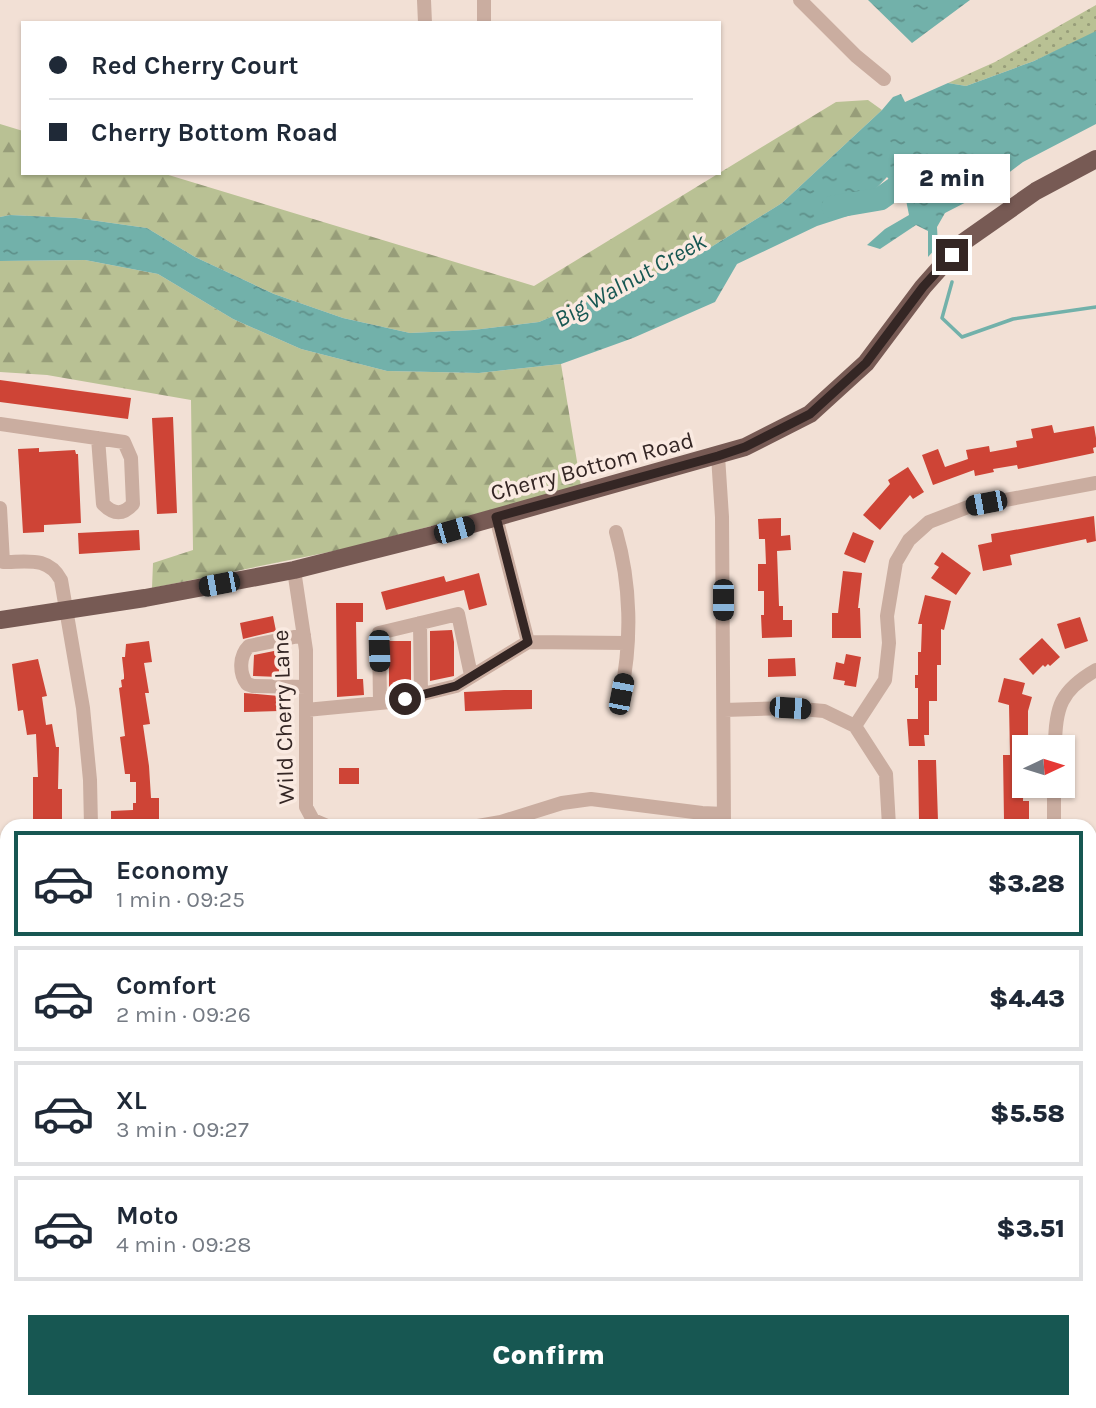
<!DOCTYPE html>
<html lang="en">
<head>
<meta charset="utf-8">
<style>
  :root { --surface:#fff; --page:#f2f2f3; --text:#1f2937; --muted:#747a83; --line:#e0e1e3; --accent:#175752 }
  body { margin:0; font-family:Karla,sans-serif; background:var(--page); color:var(--text); height:100vh; display:flex; flex-direction:column; font-size:26px; white-space:nowrap }
  * { box-sizing:border-box; margin:0 }
  p { font-size:23px; color:var(--muted) }
  .icon { flex:none; width:38px; height:38px; fill:none; stroke:currentColor; stroke-width:2; stroke-linecap:round; stroke-linejoin:round }
  .map { position:relative; flex:1; overflow:hidden }
  .side { position:absolute; left:0px; top:819px; width:1097px; height:590px; display:flex; flex-direction:column; background:var(--surface); border-radius:21px 21px 0 0; box-shadow:0 2px 5px #0004 }
  .side>* { flex:none }
  .guide { position:absolute; left:21px; top:21px; width:700px; height:154px; border-radius:0px; box-shadow:0 2px 5px #0004; display:grid; align-content:center; height:154px; padding:0 28px; background:var(--surface) }
  .needle { width:46px; rotate:86deg }
  .controls { position:absolute; left:1012px; top:735px; display:grid; gap:14px }
  .controls a { display:grid; place-items:center; width:63px; height:63px; border-radius:0px; background:var(--surface); box-shadow:0 2px 5px #0004; font-size:35px }
  .end { position:absolute; width:32px; height:32px; margin:-16px; border:9px solid #342624; background:#fff; box-shadow:0 0 0 4px #fff }
  .from { border-radius:50% }
  .bubble { position:absolute; height:49px; border-radius:0px; background:var(--surface); box-shadow:0 2px 5px #0004; font-size:23px; font-weight:800; line-height:49px; text-align:center }
  .car { position:absolute; width:21px; height:42px; margin:-21px -10px; border-radius:9px; box-shadow:0 0 5px 2px #0007; background:linear-gradient(#222 24%,#8ab4d8 0 40%,#222 0 76%,#8ab4d8 0 86%,#222 0) }
  .guide b { display:flex; align-items:center; gap:24px; height:66px; font-size:26px }
  .guide b+b { border-top:2px solid var(--line) }
  .guide i { width:18px; height:18px; background:var(--text) }
  ul { padding:12px 0 0; list-style:none }
  li { display:flex; align-items:center; gap:21px; height:105px; margin:0 14px 10px; padding:0 14px; border:4px solid var(--line); border-radius:0px }
  li div { flex:1 }
  li b { display:block; font-size:26px }
  li em { font-style:normal; font-weight:800 }
  li.active { border-color:var(--accent) }
  li>.icon { width:63px; height:63px; stroke-width:1.5 }
  .action { display:flex; gap:14px; margin-top:auto; padding:14px 28px }
  .action a { flex:1; height:80px; border-radius:0px; background:var(--accent); color:#fff; font-size:28px; font-weight:800; line-height:80px; text-align:center }
  .map>svg:first-child { display:block }
  .green { fill:url(#green-dots) }
  .forest { fill:url(#forest-firs) }
  .water { fill:url(#water-ripples) }
  .lines { fill:none; stroke-linecap:round; stroke-linejoin:round }
  .stream { stroke:#72b1aa; stroke-width:3.5 }
  .river { stroke:#72b1aa; stroke-width:23 }
  .building { fill:#ce4436 }
  .minor { stroke:#caada0; stroke-width:14 }
  .major { stroke:#775a54; stroke-width:18 }
  .route { stroke:#342624; stroke-width:9 }
  .labels { text-anchor:middle; stroke-width:7; stroke-linejoin:round; paint-order:stroke }
  .street-label { font-size:23px; fill:#342624; stroke:#faeae1 }
  .water-label { font-size:24px; font-style:italic; fill:#175752; stroke:#faeae1 }
</style>
</head>
<body>
<div class="map">
<svg width="1096" height="1408" viewBox="0 0 1096 1408">
  <defs>
    <pattern id="green-dots" width="8" height="8" patternUnits="userSpaceOnUse" patternTransform="scale(1.75)"><rect width="8" height="8" fill="#b9c194"/><path d="M2 2h.1M6 6h.1" fill="none" stroke="#979d79" stroke-width="1.8" stroke-linecap="round"/></pattern>
    <pattern id="forest-firs" width="22" height="20" patternUnits="userSpaceOnUse" patternTransform="scale(1.75)"><rect width="22" height="20" fill="#b9c194"/><path d="M5 1l3.5 6h-7zM16 11l3.5 6h-7z" fill="#979d79"/></pattern>
    <pattern id="water-ripples" width="26" height="14" patternUnits="userSpaceOnUse" patternTransform="scale(1.75)"><rect width="26" height="14" fill="#72b1aa"/><path d="M2 4q2-2 4 0t4 0M15 11q2-2 4 0t4 0" fill="none" stroke="#5e908a"/></pattern>
  </defs>
  <rect width="100%" height="100%" fill="#f2e0d5"/>
  <path class="green" d="M1096,5V31L1091,35L1034,61L966,86L948,83L995,62Z"/>
  <path class="forest" d="M868,100L882,110L782,203L695,257L539,322L473,330L410,333L343,318L274,294L195,257L147,228L76,218L10,215L0,217V124L23,131V173H162L534,286L836,102Z
    M85,260L158,274L233,319L301,349L387,371L479,373L561,364L581,486L349,548L152,588L153,563L193,550L191,400L47,375L0,372V261Z"/>
  <path class="water" d="M868,0H970L912,43Z
    M1096,31V124L1023,162L978,196L945,213L937,227L938,246L928,257V231L916,225L880,249L867,245L885,229L909,215L906,200L887,177L851,215L817,226L737,264L715,302L633,338L561,364L479,373L387,371L301,349L233,319L158,274L85,260L0,261V217L10,215L76,218L147,228L195,257L274,294L343,318L410,333L473,330L539,322L695,257L782,203L882,110L893,97L901,94L905,102L948,83L966,86L1034,61Z"/>
  <g class="lines">
    <path class="stream" d="M952,282L942,318L962,337L1013,319L1096,307"/>
    <path class="river" d="M833,207L880,199L921,170"/>
  </g>
  <path class="building" d="M0,380L131,398L128,419L0,402Z
    M173,417L177,513L157,514L152,418Z
    M1052,425L1054,433L1094,426L1096,438V447L1093,448L1094,453L1018,469L1017,465L993,469L994,472L975,476L974,470L933,485L922,455L938,449L945,467L968,459L966,450L989,446L990,452L1017,447L1016,441L1033,438L1031,429Z
    M39,448V452L75,450L76,454H78L81,523L44,525V532L23,533L18,449Z
    M908,467L924,492L913,499L910,495L880,530L863,515L890,484L888,480Z
    M1094,516L1096,541L1087,543L1086,539L1010,555L1012,565L983,571L978,545L992,542L991,534Z
    M781,518V536L790,535L791,550L777,551L779,606H783V620H792V637L762,638L761,615H764V591H758V564H766L765,539H759L758,519Z
    M139,530L140,550L79,554L78,533Z
    M853,532L874,541L865,563L844,554Z
    M942,552L971,573L956,595L931,578L939,567L934,564Z
    M843,571L862,573L858,608H860L861,638H832V613H838Z
    M479,573L487,605L469,610L464,590L386,610L381,592L444,576L446,582Z
    M925,595L951,601L944,630L941,629V665H937V701H929V735H924L925,746H909L907,719H918V688H915V675H918V652H921L922,624H918Z
    M336,603H363V622H356L357,679H363L364,695L337,697Z
    M273,616L276,631L243,639L240,623Z
    M1080,617L1088,641L1065,649L1057,624Z
    M452,630L454,642V676L430,681V631Z
    M1042,638L1060,657L1050,666L1048,664L1045,667L1043,665L1033,675L1019,659Z
    M149,641L152,662L144,663L149,693H145L150,724L143,725L149,766L151,798H159V820H111V811L133,810V803H136V782H130V774H125L120,737L125,736L119,688L122,687L121,680L124,679V675L122,657H125L126,644Z
    M389,641H411V687L389,691Z
    M279,650V677L253,676L254,655Z
    M846,654L861,657L856,687L844,685L845,681L833,679L836,662L844,664Z
    M795,658L796,676L768,677V659Z
    M38,659L47,696L42,697L46,725L52,724L56,747H59L58,789H62V826H33V777H38L36,734L27,735L23,710L18,711L12,664Z
    M1004,678L1025,683L1022,694L1032,697L1028,711V745H1024L1023,801H1029V820H1004L1003,755H1010L1009,705L998,702Z
    M504,690H532V709L465,711L464,692Z
    M244,693L279,696V711L244,712Z
    M918,760H936L938,821H919Z
    M339,768H359V784H339Z"/>
  <g class="lines">
    <path class="minor" d="M424,0L425,23
      M484,0V23
      M800,0L856,56L884,79
      M0,424L124,442L131,458L133,504C123,515 114,515 103,504L98,438
      M718,456L722,517L724,826
      M0,508L3,562C27,562 48,556 61,580L83,708L90,780L91,826
      M496,517L528,642
      M616,532C631,584 632,641 621,694
      M294,570L306,650V807L313,820L327,826
      M420,623L421,696
      M304,635L249,646C239,656 239,673 247,684L253,686L306,687
      M380,703L379,633L458,614L471,675
      M306,710L390,702L456,686L528,642L627,643
      M724,710L790,708L824,711L855,726L886,774L889,826
      M855,726L885,680L889,643L887,616L896,562L909,540L929,522L968,507L1096,483
      M1055,747C1055,707 1061,690 1096,670
      M478,826L501,822L562,803L591,799L702,813L724,814
      M1054,826V786
      M1090,1044L1096,1054
      M0,1071L7,1063
      M1090,1283H1096
      M0,1324L7,1317
      M118,1402V1408
      M438,1402V1408
      M730,1402V1408
      M978,1402L980,1408"/>
    <path class="major" d="M0,620L145,598L294,570L433,535L745,447L810,414L866,363L923,287L962,243L1036,191L1096,159"/>
  </g>
  <g class="lines">
    <path class="route" d="M405,699L456,686L528,642L496,517L718,456L745,447L810,414L866,363L923,287L952,255"/>
  </g>
  <g class="labels">
    <g class="street-label">
      <text transform="translate(592 466) rotate(-15)" y="8">Cherry Bottom Road</text>
      <text transform="translate(283 717) rotate(-92)" y="8">Wild Cherry Lane</text>
    </g>
    <g class="water-label">
      <text transform="translate(630 280) rotate(-29)" y="8">Big Walnut Creek</text>
    </g>
  </g>
</svg>
<div class="controls">
<a><svg class="needle" viewBox="-14 -14 28 28"><path d="M0-13l5 13h-10z" fill="#e53935"/><path d="M0 13l5-13h-10z" fill="#747a83"/></svg></a>
</div>
<i class="end from" style="left:405px;top:699px"></i>
<i class="end" style="left:952px;top:255px"></i>
<div class="bubble" style="left:894px;top:154px;width:116px">2 min</div>
<i class="car" style="left:986px;top:503px;rotate:259deg"></i>
<i class="car" style="left:454px;top:530px;rotate:74deg"></i>
<i class="car" style="left:219px;top:584px;rotate:259deg"></i>
<i class="car" style="left:723px;top:600px;rotate:180deg"></i>
<i class="car" style="left:379px;top:651px;rotate:178deg"></i>
<i class="car" style="left:621px;top:694px;rotate:11deg"></i>
<i class="car" style="left:790px;top:708px;rotate:94deg"></i>
<div class="guide">
<b><i class="from"></i>Red Cherry Court</b>
<b><i></i>Cherry Bottom Road</b>
</div>
<section class="side">
<ul>
<li class="active"><svg class="icon" aria-label="car" viewBox="0 0 24 24"><path d="M5 17H2v-5l4-1 3-4h7l3 4 3 1v5h-3M9 17h6M6 11h13"/><circle cx="7" cy="17" r="2"/><circle cx="17" cy="17" r="2"/></svg><div><b>Economy</b><p>1 min · 09:25</p></div><em>$3.28</em></li>
<li><svg class="icon" aria-label="car" viewBox="0 0 24 24"><path d="M5 17H2v-5l4-1 3-4h7l3 4 3 1v5h-3M9 17h6M6 11h13"/><circle cx="7" cy="17" r="2"/><circle cx="17" cy="17" r="2"/></svg><div><b>Comfort</b><p>2 min · 09:26</p></div><em>$4.43</em></li>
<li><svg class="icon" aria-label="car" viewBox="0 0 24 24"><path d="M5 17H2v-5l4-1 3-4h7l3 4 3 1v5h-3M9 17h6M6 11h13"/><circle cx="7" cy="17" r="2"/><circle cx="17" cy="17" r="2"/></svg><div><b>XL</b><p>3 min · 09:27</p></div><em>$5.58</em></li>
<li><svg class="icon" aria-label="car" viewBox="0 0 24 24"><path d="M5 17H2v-5l4-1 3-4h7l3 4 3 1v5h-3M9 17h6M6 11h13"/><circle cx="7" cy="17" r="2"/><circle cx="17" cy="17" r="2"/></svg><div><b>Moto</b><p>4 min · 09:28</p></div><em>$3.51</em></li>
</ul>
<div class="action"><a>Confirm</a></div>
</section>
</div>
</body>
</html>
